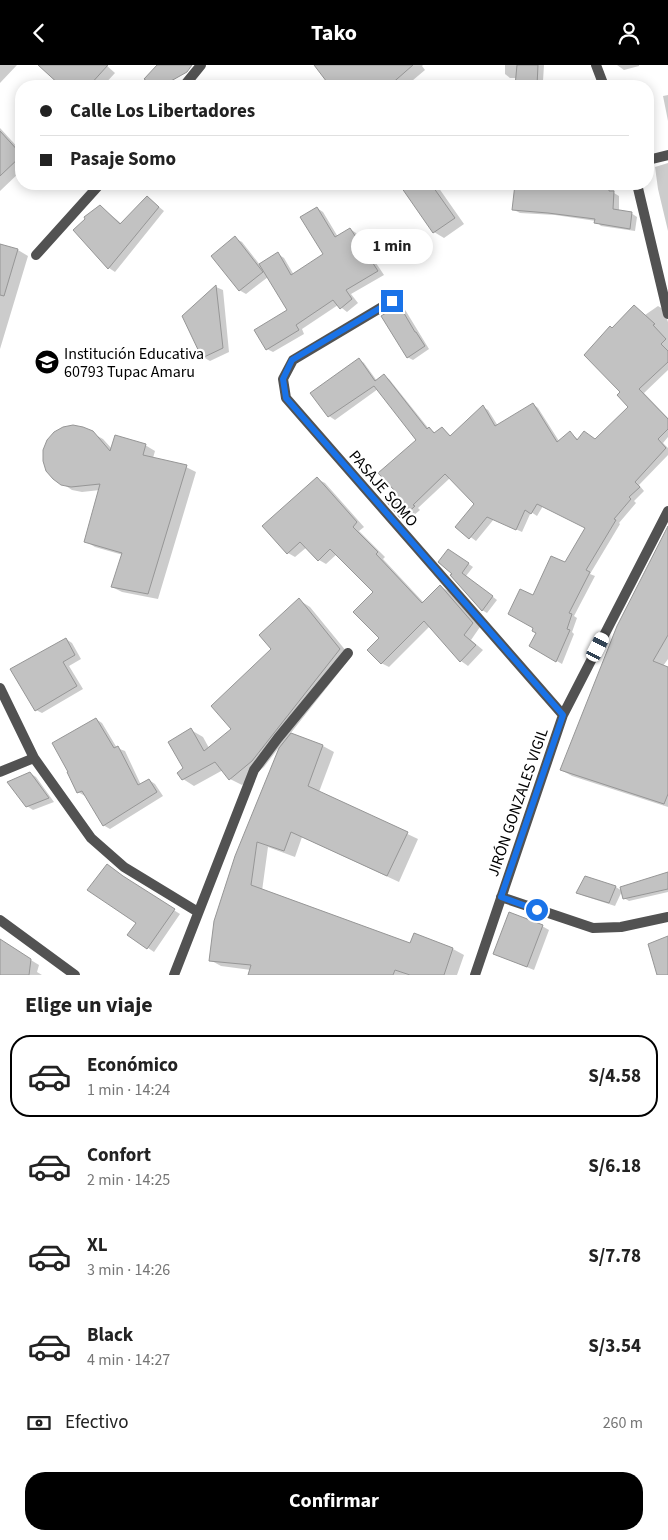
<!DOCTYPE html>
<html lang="es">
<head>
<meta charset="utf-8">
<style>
  :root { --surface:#fff; --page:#f6f6f6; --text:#222; --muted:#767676; --line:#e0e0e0; --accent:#000 }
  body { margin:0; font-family:"Source Sans 3",sans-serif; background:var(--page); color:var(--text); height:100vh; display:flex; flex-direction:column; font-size:19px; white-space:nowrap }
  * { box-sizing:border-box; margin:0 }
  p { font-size:16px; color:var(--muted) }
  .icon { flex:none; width:28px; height:28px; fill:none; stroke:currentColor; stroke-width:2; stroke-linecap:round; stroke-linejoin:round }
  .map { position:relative; height:910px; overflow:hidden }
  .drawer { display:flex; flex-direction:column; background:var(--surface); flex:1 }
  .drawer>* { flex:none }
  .hud { position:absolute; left:15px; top:15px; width:639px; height:110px; border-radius:20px; box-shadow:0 2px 12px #0003; display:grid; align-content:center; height:110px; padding:0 25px; background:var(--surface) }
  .end { position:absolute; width:22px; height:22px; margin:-11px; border:6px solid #1a73e8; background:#fff; box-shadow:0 0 0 2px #fff }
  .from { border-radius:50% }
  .bubble { position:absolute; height:35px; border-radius:18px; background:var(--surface); box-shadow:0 2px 12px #0003; font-size:16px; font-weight:700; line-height:35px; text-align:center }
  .car { position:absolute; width:15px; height:30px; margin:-15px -8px; border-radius:6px; box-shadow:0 0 4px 1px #0007; background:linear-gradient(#fff 24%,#345 0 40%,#fff 0 76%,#345 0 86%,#fff 0) }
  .hud b { display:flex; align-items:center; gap:18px; height:48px; font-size:19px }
  .hud b+b { border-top:1px solid var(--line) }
  .hud i { width:12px; height:12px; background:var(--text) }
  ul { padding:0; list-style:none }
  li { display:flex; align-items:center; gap:15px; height:82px; margin:0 10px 8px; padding:0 15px; border:2px solid transparent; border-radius:20px }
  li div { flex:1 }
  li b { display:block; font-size:19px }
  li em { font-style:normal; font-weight:700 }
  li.active { border-color:var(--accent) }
  li>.icon { width:45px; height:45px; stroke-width:1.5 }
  h2 { padding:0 25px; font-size:22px; line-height:60px }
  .pay { display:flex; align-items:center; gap:12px; height:55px; padding:0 25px; font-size:19px }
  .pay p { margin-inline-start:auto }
  .action { display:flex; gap:10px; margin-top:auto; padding:10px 25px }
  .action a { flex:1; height:58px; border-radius:20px; background:var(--accent); color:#fff; font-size:20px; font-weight:700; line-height:58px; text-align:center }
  header { display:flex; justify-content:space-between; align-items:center; height:65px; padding:0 25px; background:var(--accent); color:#fff; font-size:22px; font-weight:700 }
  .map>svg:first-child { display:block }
  .shadow { fill:#0003 }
  .building { fill:#c2c2c2; stroke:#969696 }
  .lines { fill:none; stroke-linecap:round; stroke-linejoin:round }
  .street { stroke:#525252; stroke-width:10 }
  .route { stroke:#1a73e8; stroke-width:6 }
  .labels { text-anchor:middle; stroke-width:4.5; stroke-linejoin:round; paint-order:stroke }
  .poi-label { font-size:16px; fill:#000; stroke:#fff; text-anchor:start }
  .street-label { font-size:16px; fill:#000; stroke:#fff }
</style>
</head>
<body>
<header><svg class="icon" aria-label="back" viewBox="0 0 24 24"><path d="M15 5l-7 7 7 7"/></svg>Tako<svg class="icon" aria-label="person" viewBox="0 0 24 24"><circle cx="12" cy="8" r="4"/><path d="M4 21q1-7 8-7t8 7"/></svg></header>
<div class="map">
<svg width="668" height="910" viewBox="0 0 668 910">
  <rect width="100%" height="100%" fill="#fff"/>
  <path class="shadow" d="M0,0H17L0,18Z
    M39,0H106L115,8L103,21H62Z
    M316,0H423L422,1L425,5L406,21H331Z
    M505,0H544L543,16L550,17L556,21H515L516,13H510L505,9Z
    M617,0H639V1L624,5Z
    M668,30V56L663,31Z
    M0,63L21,86V106L0,126Z
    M668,98V166L658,124L655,102Z
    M401,119H436L464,159L444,173L434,167Z
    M516,119H615L614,128L619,131V146L631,148L637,152L635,166L601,161L596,156L555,150L520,148L514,145Z
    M147,132L164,146L115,207L109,203L75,165L100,141L122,159Z
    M317,143L323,147L338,172L350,164L356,168L384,210L351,229L358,238L347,247L338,240L302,264L304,269L273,287L267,284L288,246L268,212L246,229L239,225L235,173L242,177L260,200L278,189L284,193L294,210L324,190Z
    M0,180L18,185L28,191L0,284Z
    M216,222L223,225L229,287L210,296L203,292L184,251Z
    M399,240L404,243L429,284L413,295L407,292L396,243Z
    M634,241L645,250L658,241L663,244L668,257V305L644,328L668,353V372L663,378L668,383V390L639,420L644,426L634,436L636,438L619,458L620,459L590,509L595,511L574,551L577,553L572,567L574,569L562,599L530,580L538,568L534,532L565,498L587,462L543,441L537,451L531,447L522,467L494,454L476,476L457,462L476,439L450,413L418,443L420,445L407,456L402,453L386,435L397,426L417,376L378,324L335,355L329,351L312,328L359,294L364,298L377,316L384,311L389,314L429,364L436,368L442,363L452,372L483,342L488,345L498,361L533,339L538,343L559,376L570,368L579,375H596L630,342L622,327L613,264Z
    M83,363L103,374L112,384L145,380L155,386L153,393L186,402L196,407L158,534L122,527L112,522L123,490L95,482L85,476L100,425L82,427L72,425L54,413Z
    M317,414L325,418L364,462L359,466L385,492L383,494L424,538L441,522L448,526L480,562L471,575L483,585L468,601L461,596L430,561L389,602L381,598V573L375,528L337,489L326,499L319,495L307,482L295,492L288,488Z
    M668,465V594L663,601L668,603V742L572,711L561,705Z
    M453,488L473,502L466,511L497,535L487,548L482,545L453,509Z
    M299,535L310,542L351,592L290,669L323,681L334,687L319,727L418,774L399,817L302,772L295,792L268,782L262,826L411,879L415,869L453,884L464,890L457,910H249L251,905L221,901L210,895L280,681L264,702L242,720L230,714L223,705L194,721L183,714L191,665L203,672L209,683L232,665L272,584Z
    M66,574L72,578L81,594L69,601L83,624L42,648L36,645Z
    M96,654L102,658L117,683L125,686L141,720L149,715L155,719L163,731L110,764L103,760L86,730L85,731L78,727Z
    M30,708L36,712L54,737L33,745L27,741Z
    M668,808V827L629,836L624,833Z
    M129,817L180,849L154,887L129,870L137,858Z
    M616,822L622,826L615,841L584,831L578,828Z
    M542,861L549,865L534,905L494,889Z
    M0,876L39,900L37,907L42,910H0Z"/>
  <path class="building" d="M38,0H108L89,21H61Z
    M157,0H192L187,7L162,21H154L144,14Z
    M314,0H413L389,21H330Z
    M517,0H538L537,21H515Z
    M0,66L21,89V91L0,111Z
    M399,119H431L455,153L433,168Z
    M515,119H609V126H614L613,144L632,147L630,164L594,158L595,154L548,148L512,145Z
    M147,131L159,142L108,204L73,165L85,154L84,152L100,140L120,159Z
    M317,142L335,172L350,163L378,206L346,225L352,234L340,244L333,235L296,260L299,265L266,285L254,265L287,245L259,199L278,187L291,210L323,189L300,152Z
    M235,171L263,207L239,226L211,191Z
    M0,179L18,184L4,231L0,230Z
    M216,220L223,283L202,293L182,251Z
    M398,238L415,267H416L425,281L407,293L381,251L396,242Z
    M634,240L655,259L653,260L666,274L661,279L668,286V297L639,324L668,354V364L658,374L666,383L635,417L640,422L629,432L631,434L614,454L616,455L586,505L590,507L569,548L572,549L567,564L570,565L556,597L529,581L536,568L532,566L533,563L508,549L520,524L533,530L551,491L565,497L585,463L537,439L531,449L525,445L516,465L487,452L469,474L455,462L474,439L445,409L413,440L415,441L401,454L385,435L395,426L378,408L416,375L374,321L328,352L310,328L359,293L375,316L384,309L427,364L429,362L434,368L442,362L450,371L483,340L495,361L533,338L557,377L570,366L577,375L584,366L595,374L628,342L617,330L620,327L584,290L610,261L612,263Z
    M73,360L83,362L93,366L110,386L115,370L146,379L143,390L187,400L148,529L111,522L122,488L84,477L100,419L71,422L61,420L53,414L46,406L43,396V385L47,375L54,367L63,362Z
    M317,412L357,457L353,462L378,487L376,489L422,538L440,520L473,558L464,570L476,580L460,597L424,556L381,599L367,585L379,573L353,547L373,527L330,484L318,496L300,477L287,489L262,461Z
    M668,461V570L653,596L668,602V729L664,739L560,705L617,561Z
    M448,484L469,498L462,508L493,531L482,546L450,510L452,509L438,497Z
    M299,533L340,584L252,696L229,715L215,697L182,715L177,708L183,703L168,677L191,663L204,686L231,664L211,641L271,584L259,570Z
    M66,573L75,590L63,597L77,621L35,646L10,604Z
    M96,653L114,683L118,681L138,720L149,714L157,727L103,761L82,726L77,728L67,707H68L52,678Z
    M291,668L323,680L308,721L408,767L387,811L291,767L284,786L257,777L251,820L410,878L414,868L453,883L444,910H410L395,905L393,910H248L251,900L209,896L214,856L235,791L279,683Z
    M30,707L49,733L26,742L7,717Z
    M107,799L123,811L175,844L147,884L127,870L136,858L87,825Z
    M668,807V824L623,834L620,822Z
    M585,811L616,821L609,838L576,828Z
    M509,847L543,860L527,902L493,889Z
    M668,871V910H657L648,879Z
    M0,874L31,894L29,910H0Z"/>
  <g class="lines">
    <path class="street" d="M596,0L604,21
      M184,21L201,0
      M648,95L668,90
      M637,119L668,249
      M36,190L100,119
      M392,236L293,295L283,314L286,333L563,650
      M0,623L34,693L91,773L124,802L198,847
      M0,707L34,693
      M501,832L593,863L621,862L668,852
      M0,855L75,910
      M174,910L254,705L278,673L348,588
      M475,910L563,650L668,446"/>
  </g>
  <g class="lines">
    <path class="route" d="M392,236L292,295L283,314L286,333L563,650L501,832L537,845"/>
  </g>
  <defs>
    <symbol id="school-disc" viewBox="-11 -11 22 22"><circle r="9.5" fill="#000" stroke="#fff"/><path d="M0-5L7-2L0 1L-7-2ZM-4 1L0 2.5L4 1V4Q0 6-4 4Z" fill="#fff"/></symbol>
  </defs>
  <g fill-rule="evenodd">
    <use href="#school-disc" x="33" y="283" width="28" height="28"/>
  </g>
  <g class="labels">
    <g class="poi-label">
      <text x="64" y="294">Institución Educativa<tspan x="64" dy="18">60793 Tupac Amaru</tspan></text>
    </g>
    <g class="street-label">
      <text transform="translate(384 423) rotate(49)" y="6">PASAJE SOMO</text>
      <text transform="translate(517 737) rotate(-71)" y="6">JIRÓN GONZALES VIGIL</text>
    </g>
  </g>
</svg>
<i class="end from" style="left:537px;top:845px"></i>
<i class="end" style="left:392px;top:236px"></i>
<div class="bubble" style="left:351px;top:164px;width:82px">1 min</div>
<i class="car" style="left:598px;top:582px;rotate:27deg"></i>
<div class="hud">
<b><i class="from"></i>Calle Los Libertadores</b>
<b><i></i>Pasaje Somo</b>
</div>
</div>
<section class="drawer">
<h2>Elige un viaje</h2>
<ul>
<li class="active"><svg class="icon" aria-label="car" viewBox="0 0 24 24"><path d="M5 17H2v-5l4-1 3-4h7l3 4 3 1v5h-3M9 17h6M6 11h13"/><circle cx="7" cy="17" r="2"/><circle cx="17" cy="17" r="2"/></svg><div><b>Económico</b><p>1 min · 14:24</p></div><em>S/4.58</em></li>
<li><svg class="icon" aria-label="car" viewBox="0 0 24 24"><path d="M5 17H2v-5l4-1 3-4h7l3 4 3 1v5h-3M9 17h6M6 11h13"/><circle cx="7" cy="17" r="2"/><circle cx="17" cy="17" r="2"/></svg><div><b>Confort</b><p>2 min · 14:25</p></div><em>S/6.18</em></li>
<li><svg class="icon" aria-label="car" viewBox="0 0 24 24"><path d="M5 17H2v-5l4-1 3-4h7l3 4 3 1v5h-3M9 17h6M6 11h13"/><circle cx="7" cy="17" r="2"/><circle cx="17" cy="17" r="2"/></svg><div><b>XL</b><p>3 min · 14:26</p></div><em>S/7.78</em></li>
<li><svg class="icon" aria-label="car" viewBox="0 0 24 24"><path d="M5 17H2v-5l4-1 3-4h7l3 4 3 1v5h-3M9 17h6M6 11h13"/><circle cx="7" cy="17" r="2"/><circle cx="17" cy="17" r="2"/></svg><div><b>Black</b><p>4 min · 14:27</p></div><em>S/3.54</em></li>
</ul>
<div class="pay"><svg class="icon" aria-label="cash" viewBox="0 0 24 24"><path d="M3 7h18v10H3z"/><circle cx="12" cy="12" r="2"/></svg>Efectivo<p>260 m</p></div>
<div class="action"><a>Confirmar</a></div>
</section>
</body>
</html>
